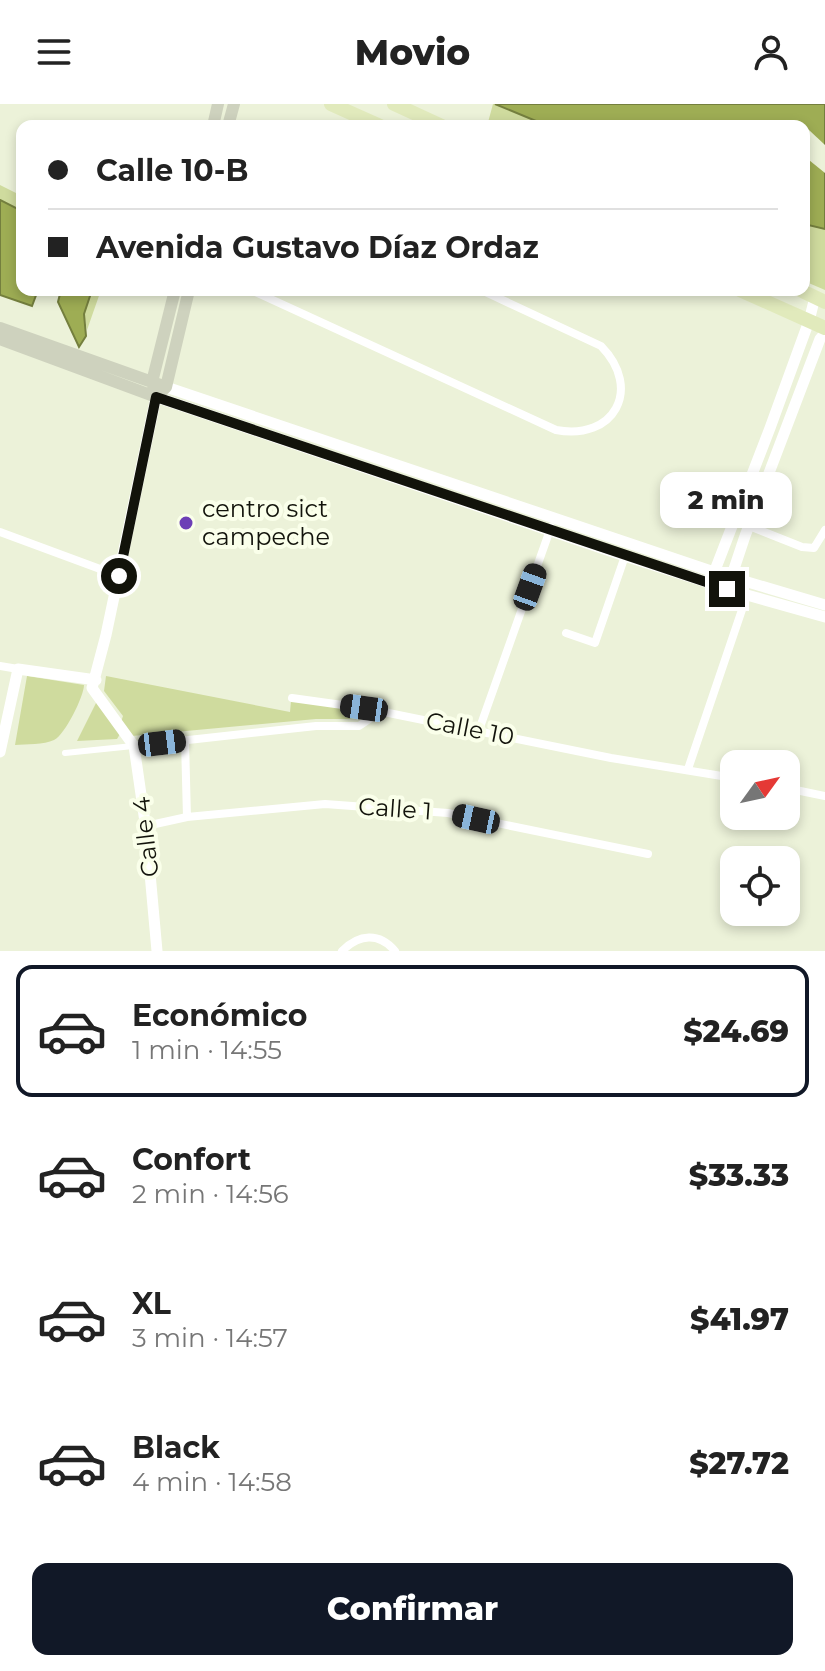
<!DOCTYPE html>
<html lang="es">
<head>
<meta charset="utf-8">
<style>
  :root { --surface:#fff; --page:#f2f2f2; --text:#222; --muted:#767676; --line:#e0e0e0; --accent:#111827 }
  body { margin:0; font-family:Montserrat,sans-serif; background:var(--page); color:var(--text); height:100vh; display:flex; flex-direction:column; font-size:30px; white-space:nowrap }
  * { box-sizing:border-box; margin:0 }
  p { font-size:26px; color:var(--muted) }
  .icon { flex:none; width:44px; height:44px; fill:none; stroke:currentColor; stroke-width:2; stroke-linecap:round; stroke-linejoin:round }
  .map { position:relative; height:847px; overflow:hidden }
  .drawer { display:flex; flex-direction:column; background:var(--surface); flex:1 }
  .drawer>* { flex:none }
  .top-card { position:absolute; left:16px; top:16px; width:794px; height:176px; border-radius:16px; box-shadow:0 4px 12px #0003; display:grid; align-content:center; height:176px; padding:0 32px; background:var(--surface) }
  .needle { width:52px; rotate:57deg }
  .fabs { position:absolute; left:720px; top:646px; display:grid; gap:16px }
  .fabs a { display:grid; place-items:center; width:80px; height:80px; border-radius:16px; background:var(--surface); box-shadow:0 4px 12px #0003; font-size:40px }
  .end { position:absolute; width:36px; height:36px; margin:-18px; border:10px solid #12130b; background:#fff; box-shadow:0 0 0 4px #fff }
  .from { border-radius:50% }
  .bubble { position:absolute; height:56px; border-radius:16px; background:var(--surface); box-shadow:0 4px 12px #0003; font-size:26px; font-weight:800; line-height:56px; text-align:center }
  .car { position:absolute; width:24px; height:48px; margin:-24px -12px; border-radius:10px; box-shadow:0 0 6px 2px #0007; background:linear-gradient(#222 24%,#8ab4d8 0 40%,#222 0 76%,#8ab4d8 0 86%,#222 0) }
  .top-card b { display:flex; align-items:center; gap:28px; height:76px; font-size:30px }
  .top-card b+b { border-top:2px solid var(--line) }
  .top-card i { width:20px; height:20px; background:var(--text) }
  ul { padding:14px 0 0; list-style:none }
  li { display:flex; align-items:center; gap:24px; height:132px; margin:0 16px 12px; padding:0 16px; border:4px solid transparent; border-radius:16px }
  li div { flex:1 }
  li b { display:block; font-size:30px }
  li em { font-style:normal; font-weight:800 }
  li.selected { border-color:var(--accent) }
  li>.icon { width:72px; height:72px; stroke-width:1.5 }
  .action { display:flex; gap:16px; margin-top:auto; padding:16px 32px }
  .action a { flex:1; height:92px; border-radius:16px; background:var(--accent); color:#fff; font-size:32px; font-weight:800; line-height:92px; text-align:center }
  header { display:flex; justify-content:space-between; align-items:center; height:104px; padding:0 32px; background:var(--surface); font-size:36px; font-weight:800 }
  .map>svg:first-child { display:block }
  .green { fill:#cfdb9e }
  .water { fill:#9ead54; stroke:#747f3e; stroke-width:2 }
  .pier { fill:#ecf2d9 }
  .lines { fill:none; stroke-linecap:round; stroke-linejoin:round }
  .pedestrian { stroke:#fff; stroke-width:6 }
  .minor { stroke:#fff; stroke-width:8 }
  .tertiary { stroke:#fff; stroke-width:11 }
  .secondary { stroke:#ced2be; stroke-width:12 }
  .primary { stroke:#e1eabc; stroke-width:14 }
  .route { stroke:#12130b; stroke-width:10 }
  .poi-dot { fill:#6d3fb6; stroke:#faffea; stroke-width:3 }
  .labels { text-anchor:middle; stroke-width:8; stroke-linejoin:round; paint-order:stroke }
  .poi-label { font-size:24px; fill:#12130b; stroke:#faffea; text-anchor:start }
  .street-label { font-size:24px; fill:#12130b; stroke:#faffea }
</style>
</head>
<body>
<header><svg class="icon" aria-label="menu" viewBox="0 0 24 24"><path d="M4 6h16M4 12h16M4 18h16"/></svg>Movio<svg class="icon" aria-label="person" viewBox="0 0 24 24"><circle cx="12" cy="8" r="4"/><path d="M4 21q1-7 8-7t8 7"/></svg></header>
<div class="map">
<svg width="825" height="847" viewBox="0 0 825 847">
  <rect width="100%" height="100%" fill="#ecf2d9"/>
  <path class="green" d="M493,0H495L547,22H487Z
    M0,81L22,92V107L0,96Z
    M804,117L825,123V186L804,177Z
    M92,186H101L87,226L84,210Z
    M27,572L84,581C84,592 65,631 54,636C44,641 26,640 15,641Z
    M106,572L290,608L291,597L372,608L365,615H316L132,632L121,618L123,612L104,587Z
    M97,597L120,630L117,635L77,637Z"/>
  <path class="water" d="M495,0H825V125L804,120V22H548Z
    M0,96L22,107V186H38L32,202L0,191Z
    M61,186H92L84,210L86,232L79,243L58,198Z"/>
  <path class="pier" d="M804,25L809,26L825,41V69L804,52Z"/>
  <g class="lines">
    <path class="pedestrian" d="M65,649L133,642"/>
    <path class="minor" d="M251,186L556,326C614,337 643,285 601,242L481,186
      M734,416L802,443L814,444L825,426
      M0,428L119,472
      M566,529L595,539L625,452
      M0,562L18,565
      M292,594L364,604L611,654L734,674
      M479,626L551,423
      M185,637L187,713
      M134,642L316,622H359L380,608
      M688,665L747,491
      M786,684L825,692
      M146,722L187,713L325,700L448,709L648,750
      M342,847C359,830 379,828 395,847"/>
    <path class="tertiary" d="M166,283L714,468L825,501
      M712,474L770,324L809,217L815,193
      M730,477L745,432L820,235L825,229
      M0,648L18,565L96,576
      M157,847L146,725L134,642L92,584L106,531L156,293L625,452L747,491L825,513"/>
    <path class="secondary" d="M213,22L218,0
      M228,22L234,0
      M0,224L166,283
      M0,235L156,293
      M154,284L152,278L175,186
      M161,288L166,283L189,186"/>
    <path class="primary" d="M331,0L380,22
      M394,0L442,22
      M740,186L825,224
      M800,186L825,198"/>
  </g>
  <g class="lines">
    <path class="route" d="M119,472L156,293L727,485"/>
  </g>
  <circle class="poi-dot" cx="186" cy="419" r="8"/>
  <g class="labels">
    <g class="poi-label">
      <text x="202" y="413">centro sict<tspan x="202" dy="28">campeche</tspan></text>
    </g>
    <g class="street-label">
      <text transform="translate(470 625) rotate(11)" y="8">Calle 10</text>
      <text transform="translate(395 705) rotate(4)" y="8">Calle 1</text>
      <text transform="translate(146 733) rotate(-97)" y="8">Calle 4</text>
    </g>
  </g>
</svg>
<div class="fabs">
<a><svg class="needle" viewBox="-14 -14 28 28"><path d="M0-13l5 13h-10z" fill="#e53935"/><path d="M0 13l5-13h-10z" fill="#767676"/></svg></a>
<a><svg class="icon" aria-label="locate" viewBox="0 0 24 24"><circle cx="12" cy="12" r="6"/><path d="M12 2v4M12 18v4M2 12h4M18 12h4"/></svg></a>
</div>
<i class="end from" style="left:119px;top:472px"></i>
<i class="end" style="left:727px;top:485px"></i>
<div class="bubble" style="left:660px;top:368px;width:132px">2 min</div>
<i class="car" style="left:530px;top:483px;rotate:20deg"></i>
<i class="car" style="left:364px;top:604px;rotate:278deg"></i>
<i class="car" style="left:162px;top:639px;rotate:83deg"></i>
<i class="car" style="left:476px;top:715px;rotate:282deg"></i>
<div class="top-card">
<b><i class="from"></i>Calle 10-B</b>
<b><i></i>Avenida Gustavo Díaz Ordaz</b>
</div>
</div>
<section class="drawer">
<ul>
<li class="selected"><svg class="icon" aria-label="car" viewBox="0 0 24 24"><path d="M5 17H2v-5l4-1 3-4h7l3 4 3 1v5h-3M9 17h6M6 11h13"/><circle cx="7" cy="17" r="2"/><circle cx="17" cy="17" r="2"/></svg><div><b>Económico</b><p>1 min · 14:55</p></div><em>$24.69</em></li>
<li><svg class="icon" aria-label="car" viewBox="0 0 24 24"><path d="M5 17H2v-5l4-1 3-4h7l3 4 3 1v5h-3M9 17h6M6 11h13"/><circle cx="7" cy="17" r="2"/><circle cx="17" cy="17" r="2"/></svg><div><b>Confort</b><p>2 min · 14:56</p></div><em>$33.33</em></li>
<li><svg class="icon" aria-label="car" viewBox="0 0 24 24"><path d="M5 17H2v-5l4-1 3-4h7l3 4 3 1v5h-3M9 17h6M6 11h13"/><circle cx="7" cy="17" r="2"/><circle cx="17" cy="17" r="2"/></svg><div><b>XL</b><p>3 min · 14:57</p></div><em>$41.97</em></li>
<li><svg class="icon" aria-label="car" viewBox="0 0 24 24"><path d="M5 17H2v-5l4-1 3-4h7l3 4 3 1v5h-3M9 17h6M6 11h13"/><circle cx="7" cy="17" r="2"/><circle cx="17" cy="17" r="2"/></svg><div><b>Black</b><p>4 min · 14:58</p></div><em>$27.72</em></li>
</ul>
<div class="action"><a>Confirmar</a></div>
</section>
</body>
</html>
